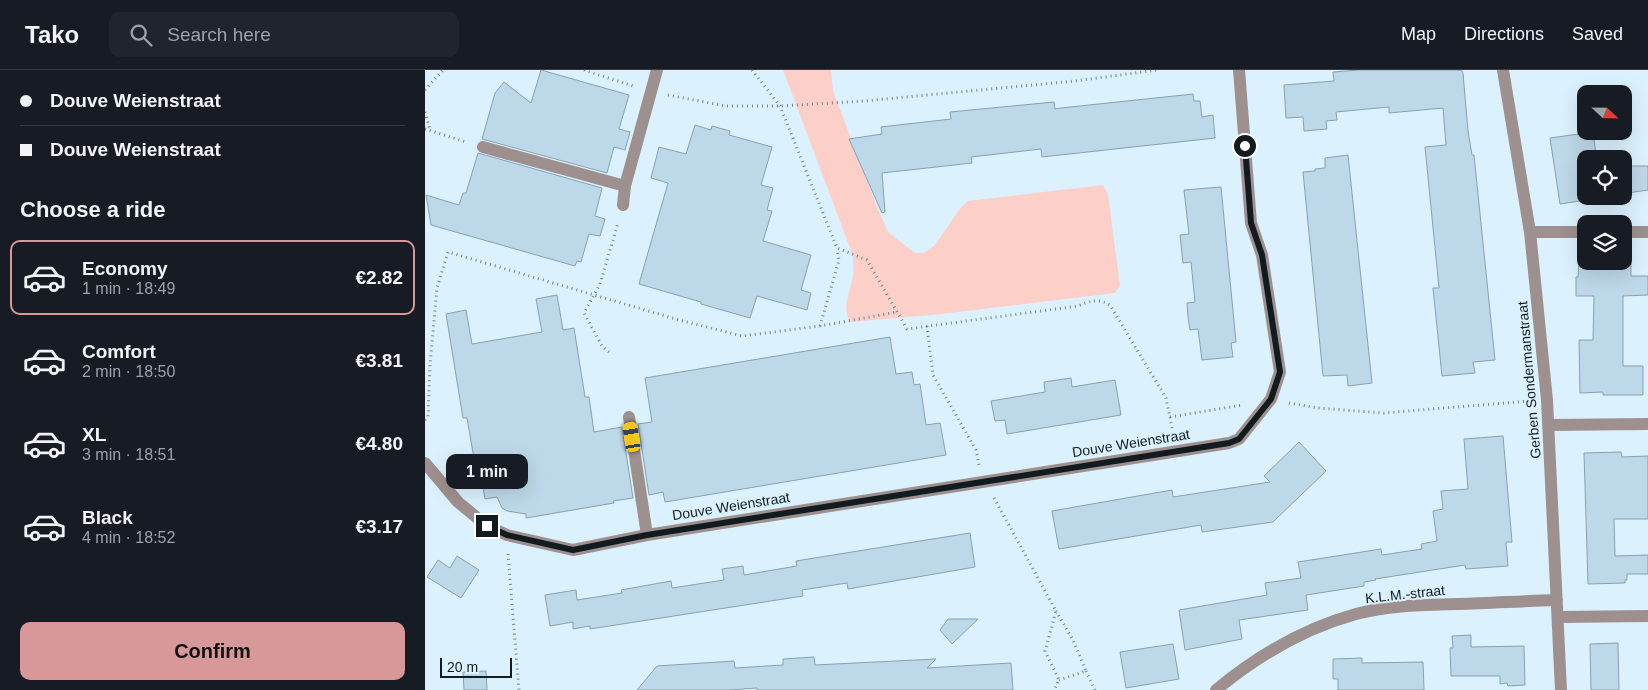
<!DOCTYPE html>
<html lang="en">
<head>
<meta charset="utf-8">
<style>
  :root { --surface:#171b24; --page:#20242c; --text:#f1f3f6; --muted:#9ea1a6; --line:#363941; --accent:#d8989a }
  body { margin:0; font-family:Helvetica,sans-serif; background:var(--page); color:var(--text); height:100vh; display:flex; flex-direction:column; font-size:19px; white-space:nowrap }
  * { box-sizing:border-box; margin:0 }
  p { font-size:16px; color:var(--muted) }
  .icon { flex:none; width:28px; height:28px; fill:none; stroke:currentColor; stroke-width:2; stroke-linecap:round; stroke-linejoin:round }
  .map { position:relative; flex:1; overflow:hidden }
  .panel { display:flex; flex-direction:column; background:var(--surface); width:425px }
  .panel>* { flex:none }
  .guide { display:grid; align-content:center; height:110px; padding:0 20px; background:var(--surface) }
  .needle { width:32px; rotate:112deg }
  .buttons { position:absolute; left:1152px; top:15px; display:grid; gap:10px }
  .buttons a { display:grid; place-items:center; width:55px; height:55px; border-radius:10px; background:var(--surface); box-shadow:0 5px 20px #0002; font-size:25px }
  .scale { position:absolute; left:15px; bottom:12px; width:72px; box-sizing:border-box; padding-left:5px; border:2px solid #111b20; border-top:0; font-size:14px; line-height:18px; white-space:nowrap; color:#111b20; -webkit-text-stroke:4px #dbf2fe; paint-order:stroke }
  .end { position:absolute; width:22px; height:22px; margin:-11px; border:6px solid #111b20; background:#fff; box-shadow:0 0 0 2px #fff }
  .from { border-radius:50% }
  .bubble { position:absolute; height:35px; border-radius:10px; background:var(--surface); box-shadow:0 5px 20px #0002; font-size:16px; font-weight:700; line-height:35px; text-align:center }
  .car { position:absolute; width:15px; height:30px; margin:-15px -8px; border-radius:6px; box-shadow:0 0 4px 1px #0007; background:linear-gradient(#f5c518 24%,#345 0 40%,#f5c518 0 76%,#345 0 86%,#f5c518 0) }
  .guide b { display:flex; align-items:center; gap:18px; height:48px; font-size:19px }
  .guide b+b { border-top:1px solid var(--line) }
  .guide i { width:12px; height:12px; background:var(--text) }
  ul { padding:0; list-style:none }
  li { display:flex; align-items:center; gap:15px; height:75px; margin:0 10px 8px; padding:0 10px; border:2px solid transparent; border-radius:10px }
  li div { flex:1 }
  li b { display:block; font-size:19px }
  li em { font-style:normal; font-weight:700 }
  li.active { border-color:var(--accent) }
  li>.icon { width:45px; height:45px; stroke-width:1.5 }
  h2 { padding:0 20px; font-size:22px; line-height:60px }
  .cta { display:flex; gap:10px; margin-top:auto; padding:10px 20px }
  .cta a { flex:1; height:58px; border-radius:10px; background:var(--accent); color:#111; font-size:20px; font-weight:700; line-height:58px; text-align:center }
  header { display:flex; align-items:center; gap:30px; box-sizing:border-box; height:70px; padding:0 25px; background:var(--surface); border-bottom:1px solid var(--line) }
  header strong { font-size:24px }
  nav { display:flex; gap:28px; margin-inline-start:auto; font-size:18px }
  .search { width:350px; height:45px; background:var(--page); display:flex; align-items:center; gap:12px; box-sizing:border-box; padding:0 18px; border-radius:10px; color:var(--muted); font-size:19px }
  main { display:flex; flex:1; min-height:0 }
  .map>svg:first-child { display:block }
  .green { fill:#fdcfc9 }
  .building { fill:#bdd8e8; stroke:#86a1af }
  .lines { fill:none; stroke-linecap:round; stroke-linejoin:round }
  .path { stroke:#74848c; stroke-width:3; stroke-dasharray:1 4; stroke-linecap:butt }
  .lane { stroke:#9e908e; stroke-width:12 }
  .street { stroke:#9e908e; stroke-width:12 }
  .route { stroke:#111b20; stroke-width:6 }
  .labels { text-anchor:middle; stroke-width:4; stroke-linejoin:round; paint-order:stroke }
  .street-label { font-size:14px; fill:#111b20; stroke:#dbf2fe }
</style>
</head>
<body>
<header>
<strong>Tako</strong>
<div class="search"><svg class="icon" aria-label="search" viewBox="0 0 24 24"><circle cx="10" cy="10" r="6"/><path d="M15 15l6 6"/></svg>Search here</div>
<nav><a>Map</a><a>Directions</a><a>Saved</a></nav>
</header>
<main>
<section class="panel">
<div class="guide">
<b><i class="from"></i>Douve Weienstraat</b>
<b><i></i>Douve Weienstraat</b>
</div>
<h2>Choose a ride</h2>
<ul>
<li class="active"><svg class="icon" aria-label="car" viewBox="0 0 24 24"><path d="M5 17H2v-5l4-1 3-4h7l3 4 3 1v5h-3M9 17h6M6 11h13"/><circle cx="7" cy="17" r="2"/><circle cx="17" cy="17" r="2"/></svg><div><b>Economy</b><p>1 min · 18:49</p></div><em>€2.82</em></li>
<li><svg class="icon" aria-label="car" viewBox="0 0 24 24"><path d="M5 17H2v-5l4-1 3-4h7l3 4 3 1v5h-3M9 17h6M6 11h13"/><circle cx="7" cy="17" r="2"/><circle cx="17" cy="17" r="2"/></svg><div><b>Comfort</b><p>2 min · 18:50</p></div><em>€3.81</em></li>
<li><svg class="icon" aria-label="car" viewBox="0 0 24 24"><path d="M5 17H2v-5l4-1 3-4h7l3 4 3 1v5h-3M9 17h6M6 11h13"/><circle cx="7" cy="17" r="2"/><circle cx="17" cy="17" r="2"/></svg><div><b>XL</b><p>3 min · 18:51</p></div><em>€4.80</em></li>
<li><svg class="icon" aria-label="car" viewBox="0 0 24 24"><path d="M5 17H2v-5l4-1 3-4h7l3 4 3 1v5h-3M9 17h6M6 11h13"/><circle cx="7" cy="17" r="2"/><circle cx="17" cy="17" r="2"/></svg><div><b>Black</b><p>4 min · 18:52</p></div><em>€3.17</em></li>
</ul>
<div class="cta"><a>Confirm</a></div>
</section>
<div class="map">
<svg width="1223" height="620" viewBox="0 0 1223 620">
  <rect width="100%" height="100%" fill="#dbf2fe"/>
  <path class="green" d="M358,0H406L408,21L452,137L463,162L490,183H499L510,175L536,137L543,131L678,115L683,124L695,216L690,223L517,244L426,252C415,240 426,219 428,206C429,199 428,192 428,186Z"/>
  <path class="building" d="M116,0L204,25L194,59L205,62L200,80L189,77L182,103L57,69L70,23L79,12L106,33Z
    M934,0H1036L1038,3L1043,61L1047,85H1049L1070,290L1048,292L1050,303L1017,306L1008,218H1014L1000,77L1021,75L1018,38L964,43V37L911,42L912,50L901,51L902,59L879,61L878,47L861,48L859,15L909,11L908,2Z
    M768,24L769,31H775L777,47L788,45L790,68L617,87L616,79L546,87L547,93L457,103L460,142L457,143L424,69L457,64L456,57L526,49L525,42L629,32L630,39L636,38Z
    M270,55L286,60L287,56L305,61L304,65L347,77L336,115L348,118L342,140L347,141L338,171L386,185L376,220L386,223L382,240L332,226L325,248L276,234V232L214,214L243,113L226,108L234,77L261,84Z
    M1168,62L1171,84L1161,85V130L1135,134L1125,68Z
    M53,83L177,118L170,146L180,149L175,166L164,164L156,192L152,191L150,196L6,155L1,125L34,135L38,123H41Z
    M923,85L947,313L923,316L922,305L898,306L878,102L890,101V99L900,98V88Z
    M1203,96H1223V120L1203,123Z
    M796,117L811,272L806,273L808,287L777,290L773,259L765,260L763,247L762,233L770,232L766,192L758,193L755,165L764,164L759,120Z
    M1154,191H1206V206H1223V225L1198,226V296H1218V325H1178V322L1155,323L1154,270H1168L1169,226H1151V207H1153Z
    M132,225L138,260L149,258L160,327H164L169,362L197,357L208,428L188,431L189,433L101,448V444L82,441L77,438L72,427L60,429L55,399L51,400L42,348H38L21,244L41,240L47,274L117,262L111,229Z
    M465,267L471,304L487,302L489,315L495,314L501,355L515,353L521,385L240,432L238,422L224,425L213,354L227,352L220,308Z
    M646,308L647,317L690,310L696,345L582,364L580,350L570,351L566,331L620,322L619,312Z
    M1078,366L1087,472H1081L1083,496L1041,499L1040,495L950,509L951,510L939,512V516L881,525L883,540L814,550L817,569L760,580L754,540L842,525L840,513L876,508L873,492L956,479L957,485L997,479L996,474L1012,471L1008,441L1018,439L1016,421L1043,419L1039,369Z
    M874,372L901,401L848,452L777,462L776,455L634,479L627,441L747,420L748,427L845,412L839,406Z
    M1196,382L1197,387L1223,386V449H1189L1190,486L1223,485V504H1202V510H1200V513L1163,514L1159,383Z
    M545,463L550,497L423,519L422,513L377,520L378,526L165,559V556L148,559V552L125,556L120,525L151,520L152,530L197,523L196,520L246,511L247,518L299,510L297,499L318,496L319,505L372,496L371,491Z
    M32,486L54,500L36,528L2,507L13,490L25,498Z
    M523,549H553L527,574L515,560Z
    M1046,565V577L1099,576L1100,615L1083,616L1082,613L1075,614V606H1026L1025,578H1028L1027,566Z
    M1193,573L1194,620H1166L1165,574Z
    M748,574L754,609L701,618L695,582Z
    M389,587L390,595L511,589L502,598L586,593L588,620H332V618L304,620H212L232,596L309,591L310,598L358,595V589Z
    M937,588V593L998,592L999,620H913V609H908V589Z
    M61,601L62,620H39L38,602Z"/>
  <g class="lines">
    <path class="path" d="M159,0L208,16
      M327,0L355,36L412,178L442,190L482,259L653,236C665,231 673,228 685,235L741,328L748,363
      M0,20L18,0
      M243,25L301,36H355L439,31L650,11L732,0
      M0,42L5,60
      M0,59L41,72
      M395,256L414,190L412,179
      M502,256L508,305L551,380L554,395
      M184,282L177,276L159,243L175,214L193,153
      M864,333L893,338L959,343L1104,331
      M745,347L818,335
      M0,350L3,347L5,295L12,218L23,182L254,250L317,266L395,256L472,242
      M569,428L631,541L620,581L634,610L629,620
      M83,484L94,620
      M631,541L648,570L661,601L634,610
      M661,601L670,620"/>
    <path class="lane" d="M58,77L200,116"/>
    <path class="street" d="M1078,0L1105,162L1122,330L1136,620
      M198,135L200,116L232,0
      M1105,162H1161
      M1199,162H1223
      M204,347L222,465
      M1124,355L1223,354
      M0,393L33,432L62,456L82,465L148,480L222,465L804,373L814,369L846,329L855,302L837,185L826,153L814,0
      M1133,547L1223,546
      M791,620C832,586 880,558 931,544C964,535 999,535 1033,534C1066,533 1099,531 1132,530"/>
  </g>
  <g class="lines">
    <path class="route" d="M62,456L82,465L148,480L222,465L804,373L814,369L846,329L855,302L837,185L826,153L820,76"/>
  </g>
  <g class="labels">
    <g class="street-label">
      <text transform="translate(1104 310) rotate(-95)" y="5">Gerben Sondermanstraat</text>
      <text transform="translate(706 373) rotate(-9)" y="5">Douve Weienstraat</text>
      <text transform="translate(306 436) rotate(-9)" y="5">Douve Weienstraat</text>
      <text transform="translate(980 524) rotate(-6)" y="5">K.L.M.-straat</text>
    </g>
  </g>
</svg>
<div class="buttons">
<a><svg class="needle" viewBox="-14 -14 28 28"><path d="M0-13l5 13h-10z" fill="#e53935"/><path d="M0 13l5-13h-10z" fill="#9ea1a6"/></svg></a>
<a><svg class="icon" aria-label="locate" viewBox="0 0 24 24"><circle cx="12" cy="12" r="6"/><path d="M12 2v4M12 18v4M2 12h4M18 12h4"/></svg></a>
<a><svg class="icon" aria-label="layers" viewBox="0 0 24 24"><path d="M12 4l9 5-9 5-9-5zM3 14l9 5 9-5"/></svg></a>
</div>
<div class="scale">20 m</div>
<i class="end from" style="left:820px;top:76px"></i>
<i class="end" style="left:62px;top:456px"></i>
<div class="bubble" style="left:21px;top:384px;width:82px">1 min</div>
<i class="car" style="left:207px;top:367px;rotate:351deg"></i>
</div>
</main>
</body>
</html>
